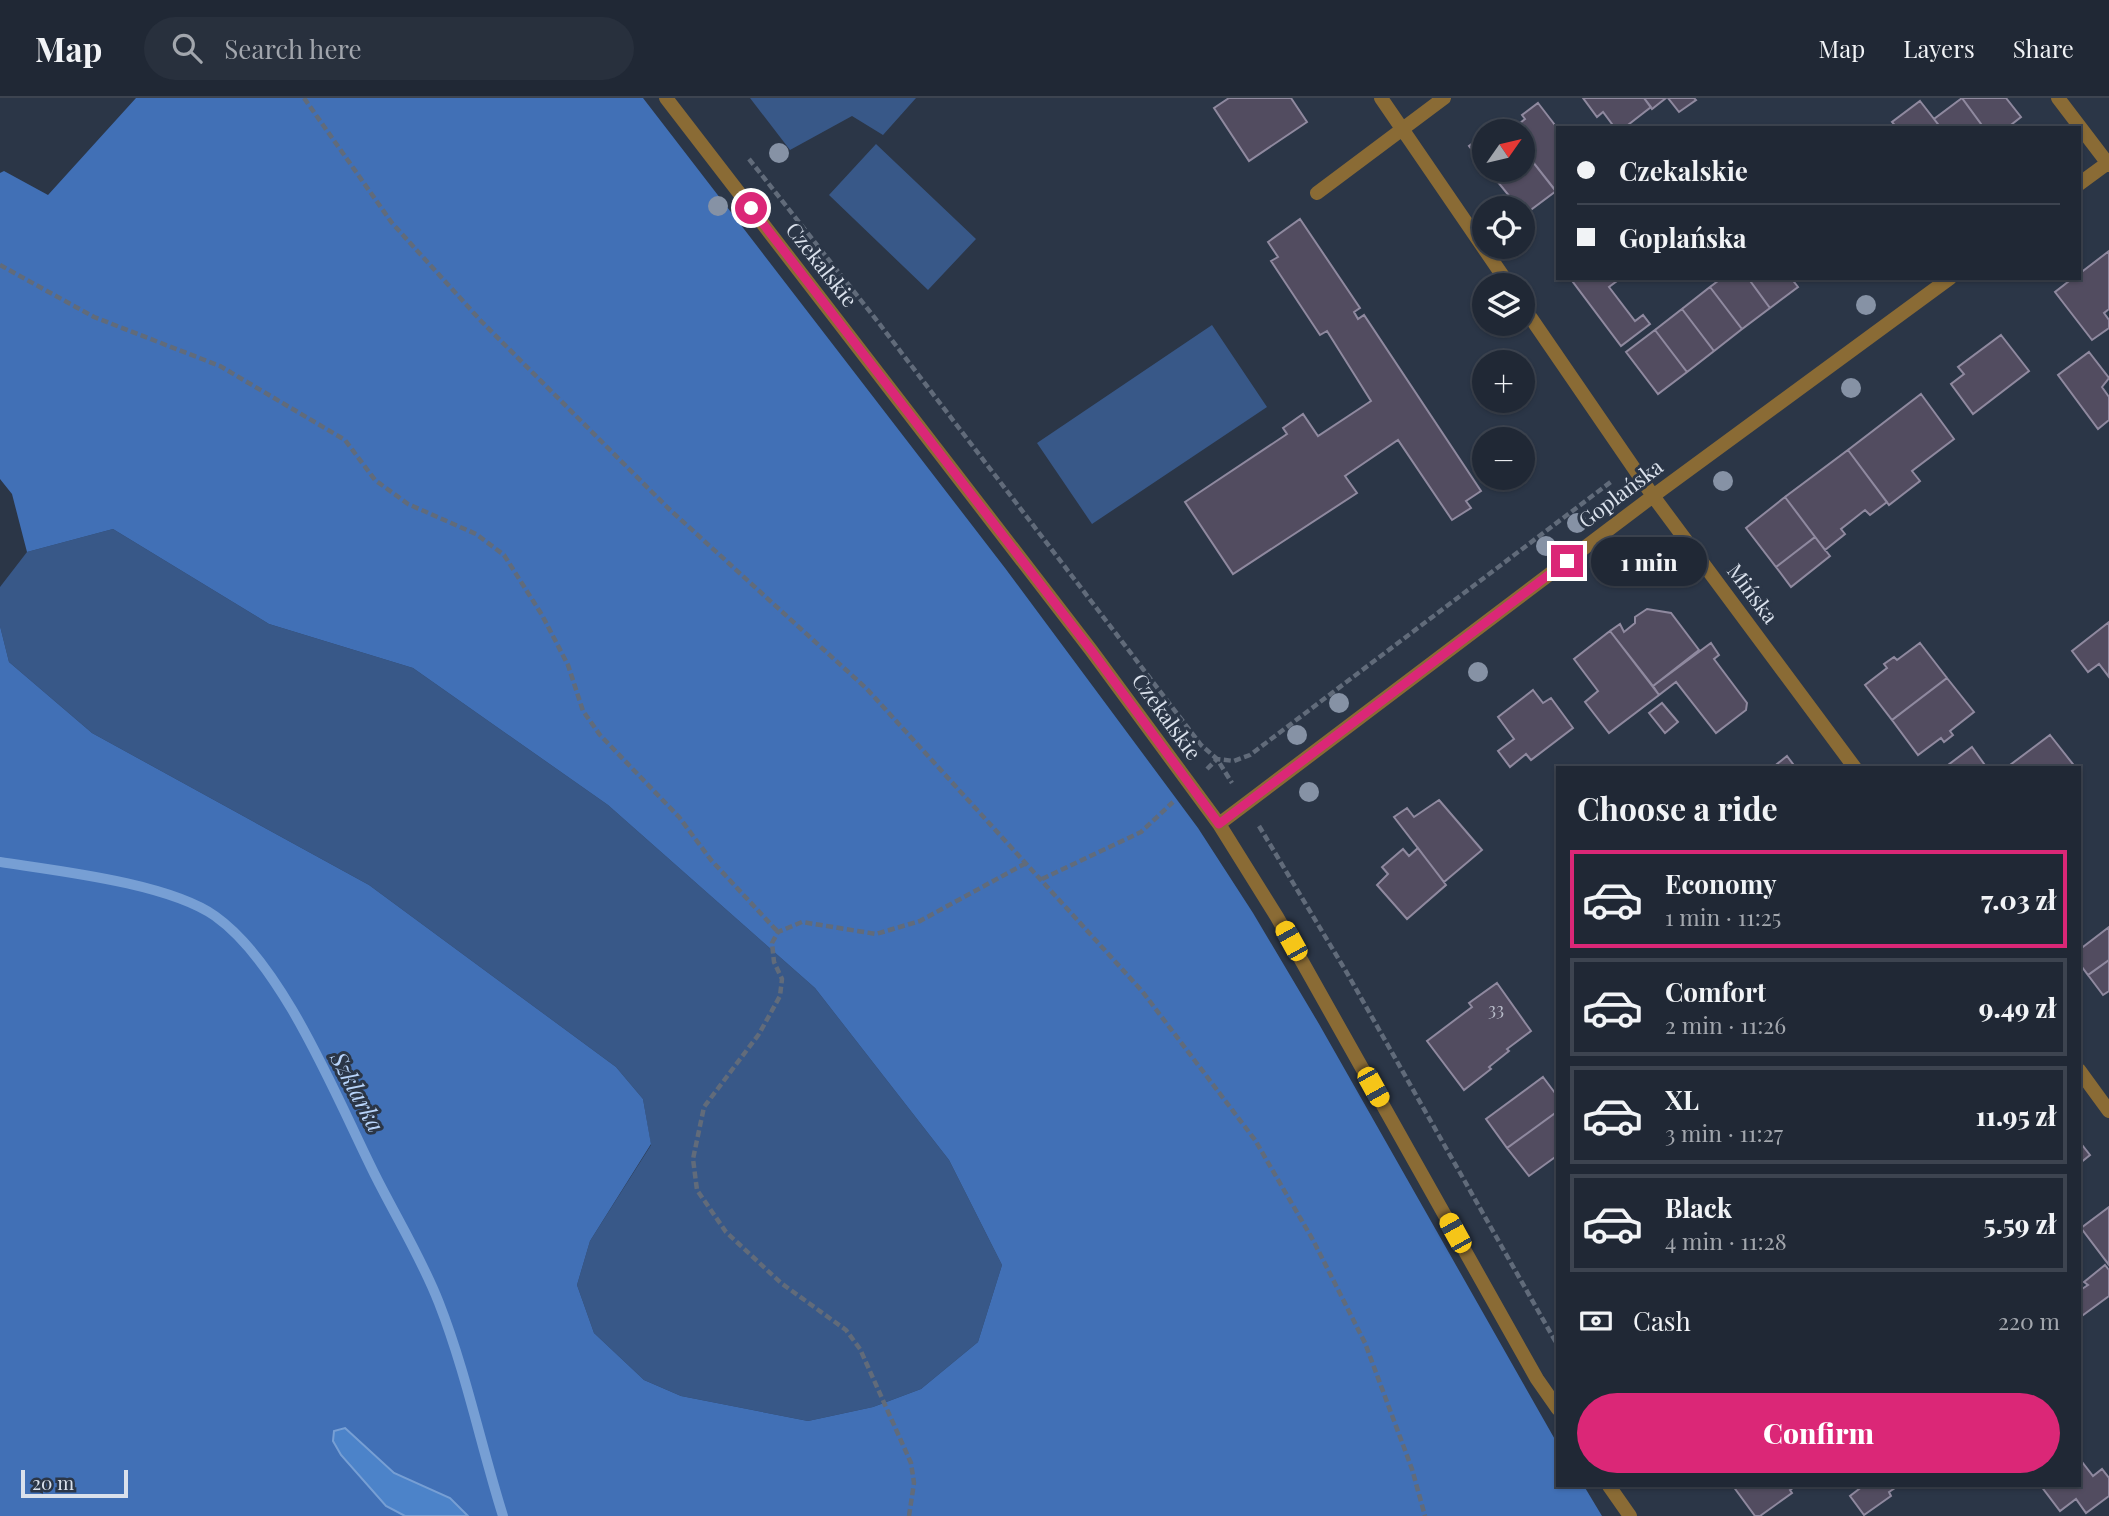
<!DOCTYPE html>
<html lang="en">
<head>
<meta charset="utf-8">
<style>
  :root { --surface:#202835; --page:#28303d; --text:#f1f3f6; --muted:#a2a6ad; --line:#3d4450; --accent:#db2777 }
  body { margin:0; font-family:"Playfair Display",serif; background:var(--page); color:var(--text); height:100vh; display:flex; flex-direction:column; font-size:26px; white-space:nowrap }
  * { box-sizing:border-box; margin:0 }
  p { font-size:23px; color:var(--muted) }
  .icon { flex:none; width:38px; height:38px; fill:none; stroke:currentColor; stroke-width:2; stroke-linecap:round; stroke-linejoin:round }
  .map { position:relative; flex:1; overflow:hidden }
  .sheet { position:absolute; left:1556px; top:668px; width:525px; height:721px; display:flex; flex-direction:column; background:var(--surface); border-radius:0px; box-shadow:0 2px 5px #0004,0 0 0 2px var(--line) }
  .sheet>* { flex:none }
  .banner { position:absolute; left:1556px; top:28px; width:525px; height:154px; border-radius:0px; box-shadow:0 2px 5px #0004,0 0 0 2px var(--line); display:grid; align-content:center; height:154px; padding:0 21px; background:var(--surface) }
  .needle { width:46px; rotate:56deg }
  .fabs { position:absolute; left:1472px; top:21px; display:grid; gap:14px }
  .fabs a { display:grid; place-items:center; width:63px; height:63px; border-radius:50%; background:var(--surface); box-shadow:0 2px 5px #0004,0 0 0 2px var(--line); font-size:35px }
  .scale { position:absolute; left:21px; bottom:18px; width:107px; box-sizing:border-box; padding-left:7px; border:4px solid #dae1ec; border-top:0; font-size:19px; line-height:24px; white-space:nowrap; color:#dae1ec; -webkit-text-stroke:5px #2b3647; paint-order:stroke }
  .end { position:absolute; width:32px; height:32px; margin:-16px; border:9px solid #db2777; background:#fff; box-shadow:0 0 0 4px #fff }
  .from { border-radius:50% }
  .bubble { position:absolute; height:49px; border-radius:24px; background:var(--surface); box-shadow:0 2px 5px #0004,0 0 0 2px var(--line); font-size:23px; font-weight:800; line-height:49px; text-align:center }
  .car { position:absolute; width:21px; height:42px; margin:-21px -10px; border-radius:9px; box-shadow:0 0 5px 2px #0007; background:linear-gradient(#f5c518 24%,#345 0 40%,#f5c518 0 76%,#345 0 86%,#f5c518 0) }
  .banner b { display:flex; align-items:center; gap:24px; height:66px; font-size:26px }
  .banner b+b { border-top:2px solid var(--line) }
  .banner i { width:18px; height:18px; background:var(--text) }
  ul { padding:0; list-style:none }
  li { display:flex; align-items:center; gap:21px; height:98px; margin:0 14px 10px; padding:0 7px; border:4px solid var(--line); border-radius:0px }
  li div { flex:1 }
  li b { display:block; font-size:26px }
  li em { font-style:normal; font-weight:800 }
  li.on { border-color:var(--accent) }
  li>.icon { width:63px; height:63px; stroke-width:1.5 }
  h2 { padding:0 21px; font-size:32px; line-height:84px }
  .pay { display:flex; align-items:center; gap:18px; height:77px; padding:0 21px; font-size:26px }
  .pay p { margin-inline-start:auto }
  .button { display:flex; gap:14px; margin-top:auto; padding:14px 21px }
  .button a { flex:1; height:80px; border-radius:42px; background:var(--accent); color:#fff; font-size:28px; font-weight:800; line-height:80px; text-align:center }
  header { display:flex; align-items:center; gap:42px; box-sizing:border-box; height:98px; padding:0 35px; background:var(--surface); border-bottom:2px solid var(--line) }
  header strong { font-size:33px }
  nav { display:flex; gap:38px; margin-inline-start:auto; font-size:24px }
  .search { width:490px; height:63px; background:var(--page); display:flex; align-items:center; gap:18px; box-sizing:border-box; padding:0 24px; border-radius:38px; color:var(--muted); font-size:26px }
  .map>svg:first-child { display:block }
  .green { fill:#385888 }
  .forest { fill:#4170b6 }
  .water { fill:#4c83c9; stroke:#779fd4; stroke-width:2 }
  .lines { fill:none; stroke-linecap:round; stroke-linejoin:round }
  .stream { stroke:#779fd4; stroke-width:10 }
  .building { fill:#524c60; stroke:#8f899f; stroke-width:2 }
  .path { stroke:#616b7a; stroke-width:4.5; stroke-dasharray:7 3.5; stroke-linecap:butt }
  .minor { stroke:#8a6b35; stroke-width:14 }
  .tree { fill:#8692a5 }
  .route { stroke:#db2777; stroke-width:9 }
  .labels { text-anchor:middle; stroke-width:6; stroke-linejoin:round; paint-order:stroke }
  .number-label { font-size:18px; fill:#b8bcc9 }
  .street-label { font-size:21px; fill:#dae1ec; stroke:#2b3647 }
  .water-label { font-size:23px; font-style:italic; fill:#b8d4fa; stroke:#2b3647 }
</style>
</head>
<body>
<header>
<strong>Map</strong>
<div class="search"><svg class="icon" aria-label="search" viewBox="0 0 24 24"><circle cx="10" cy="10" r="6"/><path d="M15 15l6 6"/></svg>Search here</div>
<nav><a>Map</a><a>Layers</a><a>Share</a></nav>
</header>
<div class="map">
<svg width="2109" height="1418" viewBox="0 0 2109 1418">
  <rect width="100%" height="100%" fill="#2b3647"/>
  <path class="green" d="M750,0H916L883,37L852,18L790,52Z
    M876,46L976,141L928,192L829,97Z
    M1212,227L1267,309L1092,426L1037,345Z
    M113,431L269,526L413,570L608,707L815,890L949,1062L1002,1167L978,1244L921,1291L873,1309L808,1323L681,1298L644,1282L594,1235L577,1187L590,1143L651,1047L643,1001L616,969L369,787L92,635L9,564L0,528V489L27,454Z"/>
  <path class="forest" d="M136,0H643L1005,470L1198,730L1253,815L1319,926L1557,1345L1558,1388H1584L1602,1418H468L450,1400L394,1375L345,1330C359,1369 366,1397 405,1418H0V528L9,564L92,635L369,787L616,969L643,1001L651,1046L590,1143L577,1187L594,1235L644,1282L681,1298L808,1323L873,1309L921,1291L978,1244L1002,1167L949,1062L815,890L608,707L413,570L269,526L113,431L27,454L12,396L0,381V75L4,73L48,97Z"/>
  <path class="water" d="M345,1330L394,1375L450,1400L468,1418H405L386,1408L341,1357L333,1343L334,1333Z"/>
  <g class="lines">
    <path class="stream" d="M0,764C58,773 168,785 215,818C284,867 337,1001 375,1077C396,1119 422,1161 439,1205C466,1274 481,1348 503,1418"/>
  </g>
  <path class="building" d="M1229,0H1291L1307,24L1249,63L1214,10Z
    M1583,0H1644L1651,9L1624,30H1615L1603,14L1597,19Z
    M1644,0H1666L1652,11Z
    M1668,0H1694L1696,2L1679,14Z
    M1962,0H2006L2021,19L2007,30H1984Z
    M1962,0L1984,30H1941L1934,21Z
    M1920,3L1941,30H1897L1892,24Z
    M1538,5L1558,31V96L1522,50V33H1510L1525,21L1522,17Z
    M1502,23L1510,33H1489Z
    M1484,37V67L1469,48Z
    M1522,50L1556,93L1524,117L1522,110H1519L1488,72H1522Z
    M1300,121L1360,210L1354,214L1358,221L1364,217L1481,393L1466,403L1471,410L1452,422L1398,342L1345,378L1357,395L1233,476L1185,404L1287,336L1283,330L1303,316L1318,338L1371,303L1327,233L1320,237L1271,163L1278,159L1268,144Z
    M2109,153V211L2104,215L2109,222V230L2092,242L2055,194L2073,180H2079V176Z
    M1577,180H1615L1617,183L1609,189L1635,223L1643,217L1650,226L1621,248L1573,184Z
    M1722,180H1748L1770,210L1742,231L1710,189Z
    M1748,180H1791L1798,189L1770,210Z
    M1710,189L1742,231L1714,253L1682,211Z
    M1682,211L1714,253L1687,274L1655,232Z
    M1655,232L1687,274L1658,296L1626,254Z
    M2001,237L2029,273L1973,316L1951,286L1964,276L1958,269Z
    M2089,254L2109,280L2102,289L2109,299V322L2098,331L2058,277Z
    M1921,296L1954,341L1912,373L1920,383L1889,407L1848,352Z
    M1848,352L1887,404L1870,417L1865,412L1841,431L1845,436L1825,452L1785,399Z
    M1785,399L1815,439L1776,469L1746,430Z
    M1815,439L1830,458L1791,489L1776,469Z
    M1647,511L1671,515L1699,552L1653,588L1610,533L1620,526L1624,534L1635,525V519Z
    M2109,524V579L2099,566L2088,574L2072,553Z
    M1610,533L1659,597L1609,635L1585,604L1598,593L1574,561Z
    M1711,545L1719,557L1714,561L1747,605L1746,612L1716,635L1676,584L1659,597L1653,588Z
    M1920,545L1947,580L1892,622L1865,587L1887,570L1884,566L1894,559L1897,562Z
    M1947,580L1974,614L1950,633L1953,637L1944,644L1941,640L1918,657L1892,622Z
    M1533,592L1543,605L1551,600L1573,630L1531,662L1526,656L1510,669L1498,653L1514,641L1498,619Z
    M1662,605L1678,624L1665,635L1649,615Z
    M2050,637L2076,670H2006Z
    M1972,649L1987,670H1944Z
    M1787,658L1796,670H1772Z
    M1439,702L1482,752L1444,784L1394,719L1407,710L1414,719Z
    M1418,750L1446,787L1407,821L1377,787L1388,776L1382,769L1403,751L1409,758Z
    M2109,829V862L2088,877L2079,865V852Z
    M2109,862V893L2103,897L2088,877Z
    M1497,885L1531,933L1507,951L1509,953L1489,969L1491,971L1464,992L1427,943L1472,909L1469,905Z
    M1543,979L1558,999V1013L1507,1050L1486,1021Z
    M1558,1013V1057L1529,1078L1507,1050Z
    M2079,1043L2090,1057L2079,1066Z
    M2109,1109V1167L2081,1130Z
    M2105,1167L2109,1172V1198L2079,1220V1193L2088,1187L2084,1184Z
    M2079,1360L2093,1378L2102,1371L2109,1380V1398L2086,1415L2076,1401L2060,1413L2041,1388H2079Z
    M1733,1388H1796L1790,1392L1792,1395L1760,1418H1755Z
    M1863,1388H1898L1889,1394L1891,1398L1864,1417L1850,1398Z"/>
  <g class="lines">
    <path class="path" d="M304,0L392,125L482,224L668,410L867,591L1142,893L1255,1042L1313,1142L1365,1245L1412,1371L1425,1418
      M749,61L878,224L1201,647L1217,661L1232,685
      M0,167L94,219L220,268L345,342L375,382L408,406L476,436L504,457L542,517L568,567L583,613L600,637L679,719L711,762L778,834
      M1207,671L1217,661L1234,663L1250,657L1612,383
      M1259,728L1347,875L1558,1248
      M1042,781L1141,734L1173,704
      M909,1418L914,1385L911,1365L860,1251L846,1232L781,1185L726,1134L697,1092L693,1061L704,1009L759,936L780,898L782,881L774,864L772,845L778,834L802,824L876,836L920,823L1028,764"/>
    <path class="minor" d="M666,0L1091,552L1219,726L1277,819L1537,1281L1558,1311
      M1381,0L1509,187
      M2058,0L2109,67
      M2079,86L2109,64
      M1317,95L1444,0
      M1522,207L1653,398L1855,670
      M1219,726L1653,398L1950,180
      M2079,972L2109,1013
      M1609,1388L1630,1418"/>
  </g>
  <g class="tree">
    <circle cx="779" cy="55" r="10"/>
    <circle cx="718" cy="108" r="10"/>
    <circle cx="1866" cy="207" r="10"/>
    <circle cx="1851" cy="290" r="10"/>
    <circle cx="1723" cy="383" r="10"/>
    <circle cx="1577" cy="425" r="10"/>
    <circle cx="1546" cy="448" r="10"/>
    <circle cx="1478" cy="574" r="10"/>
    <circle cx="1339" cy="605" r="10"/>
    <circle cx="1297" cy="637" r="10"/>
    <circle cx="1309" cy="694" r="10"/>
  </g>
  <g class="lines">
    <path class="route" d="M751,110L1091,552L1219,726L1567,463"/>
  </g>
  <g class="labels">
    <g class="number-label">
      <text x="1496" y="918">33</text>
    </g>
    <g class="street-label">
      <text transform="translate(821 167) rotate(52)" y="7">Czekalskie</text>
      <text transform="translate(1621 396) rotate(-37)" y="7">Goplańska</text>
      <text transform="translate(1752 496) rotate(53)" y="7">Mińska</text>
      <text transform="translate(1166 619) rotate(54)" y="7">Czekalskie</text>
    </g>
    <g class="water-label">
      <text transform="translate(357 994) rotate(62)" y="8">Szklarka</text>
    </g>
  </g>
</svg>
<div class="fabs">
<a><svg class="needle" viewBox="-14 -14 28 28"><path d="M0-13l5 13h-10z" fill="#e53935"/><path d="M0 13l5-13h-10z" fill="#a2a6ad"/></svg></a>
<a><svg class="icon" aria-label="locate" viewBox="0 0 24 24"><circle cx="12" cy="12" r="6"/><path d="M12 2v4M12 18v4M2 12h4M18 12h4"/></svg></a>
<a><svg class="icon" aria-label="layers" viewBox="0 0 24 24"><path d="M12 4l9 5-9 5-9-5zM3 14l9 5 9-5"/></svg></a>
<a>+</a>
<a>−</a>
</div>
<div class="scale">20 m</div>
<i class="end from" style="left:751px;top:110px"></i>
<i class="end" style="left:1567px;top:463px"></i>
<div class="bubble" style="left:1591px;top:439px;width:116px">1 min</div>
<i class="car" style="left:1291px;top:843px;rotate:331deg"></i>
<i class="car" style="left:1373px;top:989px;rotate:151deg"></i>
<i class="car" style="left:1455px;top:1135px;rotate:331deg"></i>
<div class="banner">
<b><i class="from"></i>Czekalskie</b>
<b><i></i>Goplańska</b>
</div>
<section class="sheet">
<h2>Choose a ride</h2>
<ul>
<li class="on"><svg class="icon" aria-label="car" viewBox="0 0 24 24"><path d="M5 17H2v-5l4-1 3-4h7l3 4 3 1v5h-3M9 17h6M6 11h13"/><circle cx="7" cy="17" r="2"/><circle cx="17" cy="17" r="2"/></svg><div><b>Economy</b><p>1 min · 11:25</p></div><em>7.03 zł</em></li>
<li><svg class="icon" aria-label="car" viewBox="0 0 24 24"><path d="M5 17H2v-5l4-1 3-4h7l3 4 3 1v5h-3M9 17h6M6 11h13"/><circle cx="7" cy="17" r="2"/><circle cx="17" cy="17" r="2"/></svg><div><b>Comfort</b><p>2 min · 11:26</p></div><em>9.49 zł</em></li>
<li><svg class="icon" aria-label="car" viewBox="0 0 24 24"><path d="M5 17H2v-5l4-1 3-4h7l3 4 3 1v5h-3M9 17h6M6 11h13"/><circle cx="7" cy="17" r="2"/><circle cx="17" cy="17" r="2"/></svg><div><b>XL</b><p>3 min · 11:27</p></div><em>11.95 zł</em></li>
<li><svg class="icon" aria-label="car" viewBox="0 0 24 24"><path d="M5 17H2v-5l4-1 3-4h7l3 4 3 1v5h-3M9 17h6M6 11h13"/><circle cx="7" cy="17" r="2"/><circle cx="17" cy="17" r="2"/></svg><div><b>Black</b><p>4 min · 11:28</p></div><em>5.59 zł</em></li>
</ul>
<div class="pay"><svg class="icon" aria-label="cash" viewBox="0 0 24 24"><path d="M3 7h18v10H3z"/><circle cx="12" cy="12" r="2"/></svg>Cash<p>220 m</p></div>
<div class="button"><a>Confirm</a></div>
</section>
</div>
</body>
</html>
